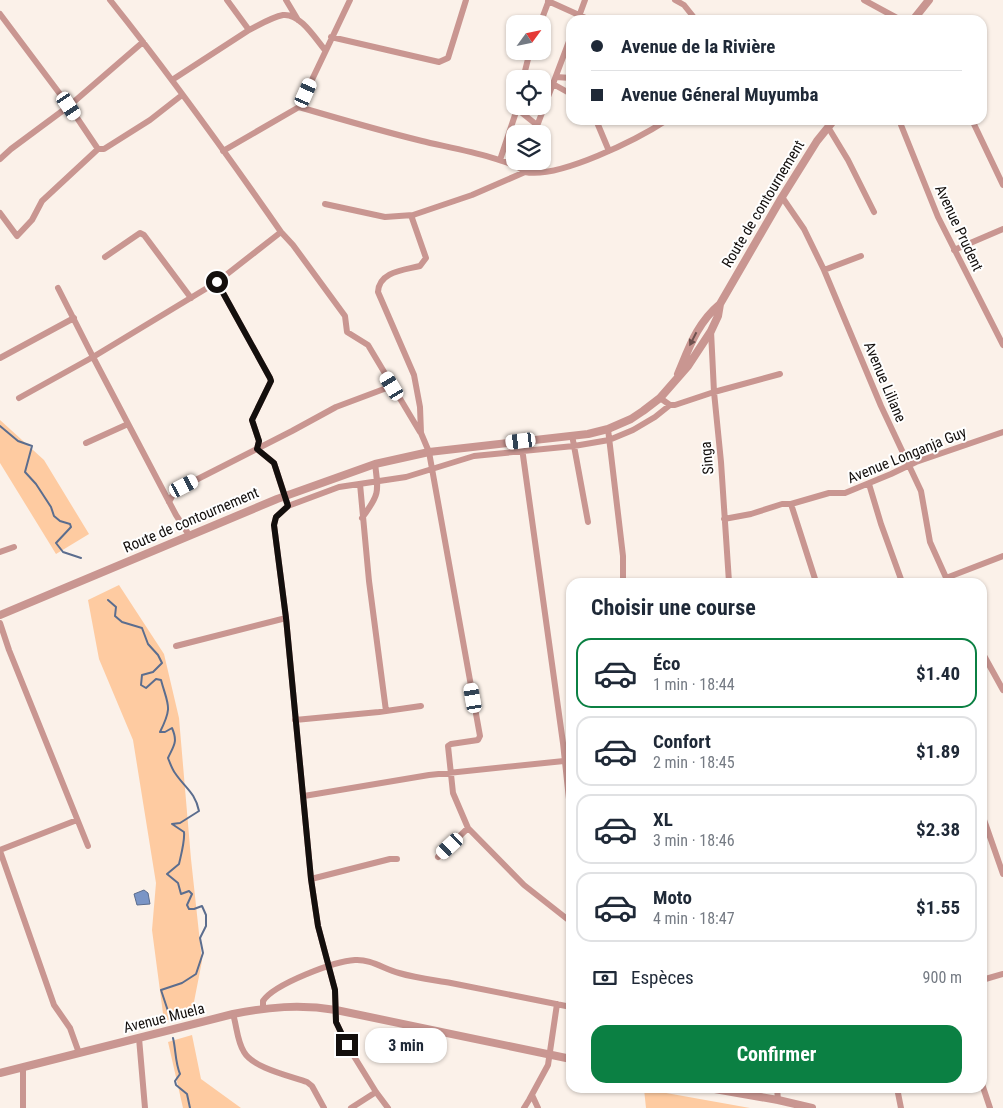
<!DOCTYPE html>
<html lang="fr">
<head>
<meta charset="utf-8">
<style>
  :root { --surface:#fff; --page:#f6f6f7; --text:#1f2937; --muted:#747a83; --line:#e0e1e3; --accent:#0b8043 }
  body { margin:0; font-family:"Roboto Condensed",sans-serif; background:var(--page); color:var(--text); height:100vh; display:flex; flex-direction:column; font-size:19px; white-space:nowrap }
  * { box-sizing:border-box; margin:0 }
  p { font-size:16px; color:var(--muted) }
  .icon { flex:none; width:28px; height:28px; fill:none; stroke:currentColor; stroke-width:2; stroke-linecap:round; stroke-linejoin:round }
  .map { position:relative; flex:1; overflow:hidden }
  .drawer { position:absolute; left:566px; top:578px; width:421px; height:515px; display:flex; flex-direction:column; background:var(--surface); border-radius:15px; box-shadow:0 1px 4px #0004 }
  .drawer>* { flex:none }
  .banner { position:absolute; left:566px; top:15px; width:421px; height:110px; border-radius:15px; box-shadow:0 1px 4px #0004; display:grid; align-content:center; height:110px; padding:0 25px; background:var(--surface) }
  .needle { width:32px; rotate:57deg }
  .tools { position:absolute; left:506px; top:15px; display:grid; gap:10px }
  .tools a { display:grid; place-items:center; width:45px; height:45px; border-radius:10px; background:var(--surface); box-shadow:0 1px 4px #0004; font-size:25px }
  .end { position:absolute; width:22px; height:22px; margin:-11px; border:6px solid #130f0d; background:#fff; box-shadow:0 0 0 2px #fff }
  .from { border-radius:50% }
  .bubble { position:absolute; height:35px; border-radius:15px; background:var(--surface); box-shadow:0 1px 4px #0004; font-size:16px; font-weight:700; line-height:35px; text-align:center }
  .car { position:absolute; width:15px; height:30px; margin:-15px -8px; border-radius:6px; box-shadow:0 0 4px 1px #0007; background:linear-gradient(#fff 24%,#345 0 40%,#fff 0 76%,#345 0 86%,#fff 0) }
  .banner b { display:flex; align-items:center; gap:18px; height:48px; font-size:19px }
  .banner b+b { border-top:1px solid var(--line) }
  .banner i { width:12px; height:12px; background:var(--text) }
  ul { padding:0; list-style:none }
  li { display:flex; align-items:center; gap:15px; height:70px; margin:0 10px 8px; padding:0 15px; border:2px solid var(--line); border-radius:15px }
  li div { flex:1 }
  li b { display:block; font-size:19px }
  li em { font-style:normal; font-weight:700 }
  li.active { border-color:var(--accent) }
  li>.icon { width:45px; height:45px; stroke-width:1.5 }
  h2 { padding:0 25px; font-size:22px; line-height:60px }
  .pay { display:flex; align-items:center; gap:12px; height:55px; padding:0 25px; font-size:19px }
  .pay p { margin-inline-start:auto }
  .action { display:flex; gap:10px; margin-top:auto; padding:10px 25px }
  .action a { flex:1; height:58px; border-radius:15px; background:var(--accent); color:#fff; font-size:20px; font-weight:700; line-height:58px; text-align:center }
  .map>svg:first-child { display:block }
  .green { fill:#fecba1 }
  .water { fill:#7a95c6; stroke:#5b6d8e }
  .lines { fill:none; stroke-linecap:round; stroke-linejoin:round }
  .stream { stroke:#5b6d8e; stroke-width:2 }
  .minor { stroke:#c99691; stroke-width:6 }
  .tertiary { stroke:#c99691; stroke-width:8 }
  .oneway { fill:#6e524f }
  .route { stroke:#130f0d; stroke-width:6 }
  .labels { text-anchor:middle; stroke-width:4; stroke-linejoin:round; paint-order:stroke }
  .street-label { font-size:15px; fill:#130f0d; stroke:#fff }
</style>
</head>
<body>
<div class="map">
<svg width="1003" height="1108" viewBox="0 0 1003 1108">
  <rect width="100%" height="100%" fill="#fbf1e9"/>
  <path class="green" d="M0,420L44,460L89,534L56,554L0,463Z
    M119,585L164,654L179,718L191,859L202,961L192,1012L164,1021L152,930L156,883L133,740L99,659L88,600Z
    M192,1035L201,1079L241,1108H183L168,1042Z
    M644,1089L750,1108H646Z"/>
  <path class="water" d="M144,890L148,893L150,904L137,905L134,894Z"/>
  <g class="lines">
    <path class="stream" d="M0,426L18,441L32,446L25,472L36,484L51,507L54,516L60,521L70,524L71,527L56,543L63,552L81,558
      M108,600L116,607L115,616L122,622L142,628L148,644L158,655L162,663L153,672L142,675L141,685L146,688L156,679L161,680C168,706 173,706 160,732H165L172,728C178,742 174,745 168,758C170,763 172,769 175,773C185,788 195,792 199,811L180,823L172,824L184,832C185,841 181,855 179,864L167,874L178,883L181,894L189,891L192,894L187,905L189,909H194L202,906L206,915V926L200,938L203,953L196,974L182,983L161,990L170,1017
      M173,1038C176,1050 175,1062 180,1074L175,1081L176,1085L187,1094L190,1108"/>
    <path class="minor" d="M110,0C170,75 226,153 281,232L293,245L345,316L347,332L368,345L420,432
      M227,0L249,30C259,25 272,17 283,15C300,13 315,38 325,50
      M286,0L298,20
      M675,0L684,5L696,20
      M864,0L897,18
      M548,1L590,20
      M0,14L69,106L98,149H104L150,120L182,95
      M578,19L585,0
      M540,24L549,0
      M331,37L439,62L448,58L466,0
      M556,77L571,78
      M523,79L530,51
      M172,80L249,30
      M542,81L553,84L571,94
      M299,107C340,119 381,131 422,141C445,147 510,158 525,172
      M299,107L350,0
      M516,107L517,109L537,125
      M596,120L609,151
      M899,120L938,217L1003,345
      M972,120L1003,185
      M828,127L848,160L874,212
      M534,134L571,36
      M223,151L299,107
      M0,159L11,149L69,106L143,42
      M500,160L517,109
      M782,197L804,229L824,270L881,406L921,491L930,542L948,582
      M325,204L385,217L413,215
      M0,213L17,236L32,220L42,201L98,149
      M281,232L217,282L270,378L271,381L252,420L259,441L257,449L274,463L288,506L276,517L274,525L286,618L311,879L318,926L335,990L336,1022L347,1045L376,1092L388,1108
      M954,250L1003,229
      M105,257L140,233L144,235L191,298
      M824,270L861,256
      M711,331L714,392L721,462L729,582
      M0,358L74,318
      M19,398L93,357L58,288
      M660,398L670,405H675L714,392L780,374
      M608,429L623,556V582
      M572,435L588,522
      M521,441L563,743L571,818
      M86,443L128,424
      M360,484L369,581L386,711
      M869,484L881,524L902,582
      M169,502L175,491L184,486L292,431L336,407L392,386
      M791,504L829,493H845L891,474L916,462L1003,432
      M288,506L339,487L406,477L474,456L574,446L609,440L633,430L655,417L670,405
      M362,518C379,495 379,493 375,464
      M724,519L751,514L782,504H791L816,582
      M189,535L176,515L93,357L217,282
      M0,552L14,547
      M946,578L1003,556
      M0,623L9,650L88,846
      M176,646L286,618
      M982,652L1003,690
      M295,720L379,712L421,706
      M304,796L429,775L564,761
      M982,814L1003,874
      M0,850L77,820
      M0,851L54,1005L70,1028L79,1053
      M438,857L468,828
      M311,879L390,859H397
      M571,922L524,885L468,828L453,793L448,746L451,744L478,740L480,736L429,452L421,433L420,407L414,375L378,292C379,271 405,270 420,266L426,258L412,218L413,215L472,195L525,172C559,179 638,139 667,120
      M982,980L1003,974
      M263,1008V1001C274,984 335,961 355,960C371,959 384,969 399,973C416,978 434,980 451,983C491,991 531,999 571,1007
      M233,1014C237,1027 237,1041 244,1052C253,1068 290,1076 307,1082L312,1086L324,1108
      M139,1038L145,1108
      M23,1067V1108
      M982,1084L990,1108
      M777,1088L778,1100
      M897,1088L901,1108
      M532,1095L538,1108
      M351,1108L376,1092
      M524,1108L529,1100L548,1065L557,1004"/>
    <path class="tertiary" d="M913,20L929,0
      M678,374C689,348 697,323 720,304
      M0,615L277,499L375,464L429,452L588,434L608,429L631,419L643,411L660,398L688,366L711,331L718,316L720,304L782,197L817,141L834,120
      M0,1073L233,1014C268,1007 300,1004 336,1010L571,1059
      M709,1088L778,1100L812,1108"/>
  </g>
  <defs><path id="oneway-solid" d="M-6-.8H1V-3.2L6.5 0L1 3.2V.8H-6Z" transform="scale(1.25)"/></defs>
  <use class="oneway" href="#oneway-solid" transform="translate(693 339) rotate(117)"/>
  <g class="lines">
    <path class="route" d="M217,282L270,378L271,381L252,420L259,441L257,449L274,463L288,506L276,517L274,525L286,618L311,879L318,926L335,990L336,1022L347,1045"/>
  </g>
  <g class="labels">
    <g class="street-label">
      <text transform="translate(763 204) rotate(-59)" y="5">Route de contournement</text>
      <text transform="translate(959 228) rotate(65)" y="5">Avenue Prudent</text>
      <text transform="translate(885 382) rotate(67)" y="5">Avenue Liliane</text>
      <text transform="translate(907 455) rotate(-22)" y="5">Avenue Longanja Guy</text>
      <text transform="translate(707 458) rotate(-95)" y="5">Singa</text>
      <text transform="translate(191 520) rotate(-23)" y="5">Route de contournement</text>
      <text transform="translate(164 1018) rotate(-14)" y="5">Avenue Muela</text>
    </g>
  </g>
</svg>
<div class="tools">
<a><svg class="needle" viewBox="-14 -14 28 28"><path d="M0-13l5 13h-10z" fill="#e53935"/><path d="M0 13l5-13h-10z" fill="#747a83"/></svg></a>
<a><svg class="icon" aria-label="locate" viewBox="0 0 24 24"><circle cx="12" cy="12" r="6"/><path d="M12 2v4M12 18v4M2 12h4M18 12h4"/></svg></a>
<a><svg class="icon" aria-label="layers" viewBox="0 0 24 24"><path d="M12 4l9 5-9 5-9-5zM3 14l9 5 9-5"/></svg></a>
</div>
<i class="end from" style="left:217px;top:282px"></i>
<i class="end" style="left:347px;top:1045px"></i>
<div class="bubble" style="left:365px;top:1028px;width:82px">3 min</div>
<i class="car" style="left:306px;top:93px;rotate:24deg"></i>
<i class="car" style="left:69px;top:106px;rotate:146deg"></i>
<i class="car" style="left:392px;top:386px;rotate:329deg"></i>
<i class="car" style="left:521px;top:441px;rotate:263deg"></i>
<i class="car" style="left:184px;top:486px;rotate:63deg"></i>
<i class="car" style="left:473px;top:698px;rotate:350deg"></i>
<i class="car" style="left:450px;top:846px;rotate:227deg"></i>
<div class="banner">
<b><i class="from"></i>Avenue de la Rivière</b>
<b><i></i>Avenue Géneral Muyumba</b>
</div>
<section class="drawer">
<h2>Choisir une course</h2>
<ul>
<li class="active"><svg class="icon" aria-label="car" viewBox="0 0 24 24"><path d="M5 17H2v-5l4-1 3-4h7l3 4 3 1v5h-3M9 17h6M6 11h13"/><circle cx="7" cy="17" r="2"/><circle cx="17" cy="17" r="2"/></svg><div><b>Éco</b><p>1 min · 18:44</p></div><em>$1.40</em></li>
<li><svg class="icon" aria-label="car" viewBox="0 0 24 24"><path d="M5 17H2v-5l4-1 3-4h7l3 4 3 1v5h-3M9 17h6M6 11h13"/><circle cx="7" cy="17" r="2"/><circle cx="17" cy="17" r="2"/></svg><div><b>Confort</b><p>2 min · 18:45</p></div><em>$1.89</em></li>
<li><svg class="icon" aria-label="car" viewBox="0 0 24 24"><path d="M5 17H2v-5l4-1 3-4h7l3 4 3 1v5h-3M9 17h6M6 11h13"/><circle cx="7" cy="17" r="2"/><circle cx="17" cy="17" r="2"/></svg><div><b>XL</b><p>3 min · 18:46</p></div><em>$2.38</em></li>
<li><svg class="icon" aria-label="car" viewBox="0 0 24 24"><path d="M5 17H2v-5l4-1 3-4h7l3 4 3 1v5h-3M9 17h6M6 11h13"/><circle cx="7" cy="17" r="2"/><circle cx="17" cy="17" r="2"/></svg><div><b>Moto</b><p>4 min · 18:47</p></div><em>$1.55</em></li>
</ul>
<div class="pay"><svg class="icon" aria-label="cash" viewBox="0 0 24 24"><path d="M3 7h18v10H3z"/><circle cx="12" cy="12" r="2"/></svg>Espèces<p>900 m</p></div>
<div class="action"><a>Confirmer</a></div>
</section>
</div>
</body>
</html>
